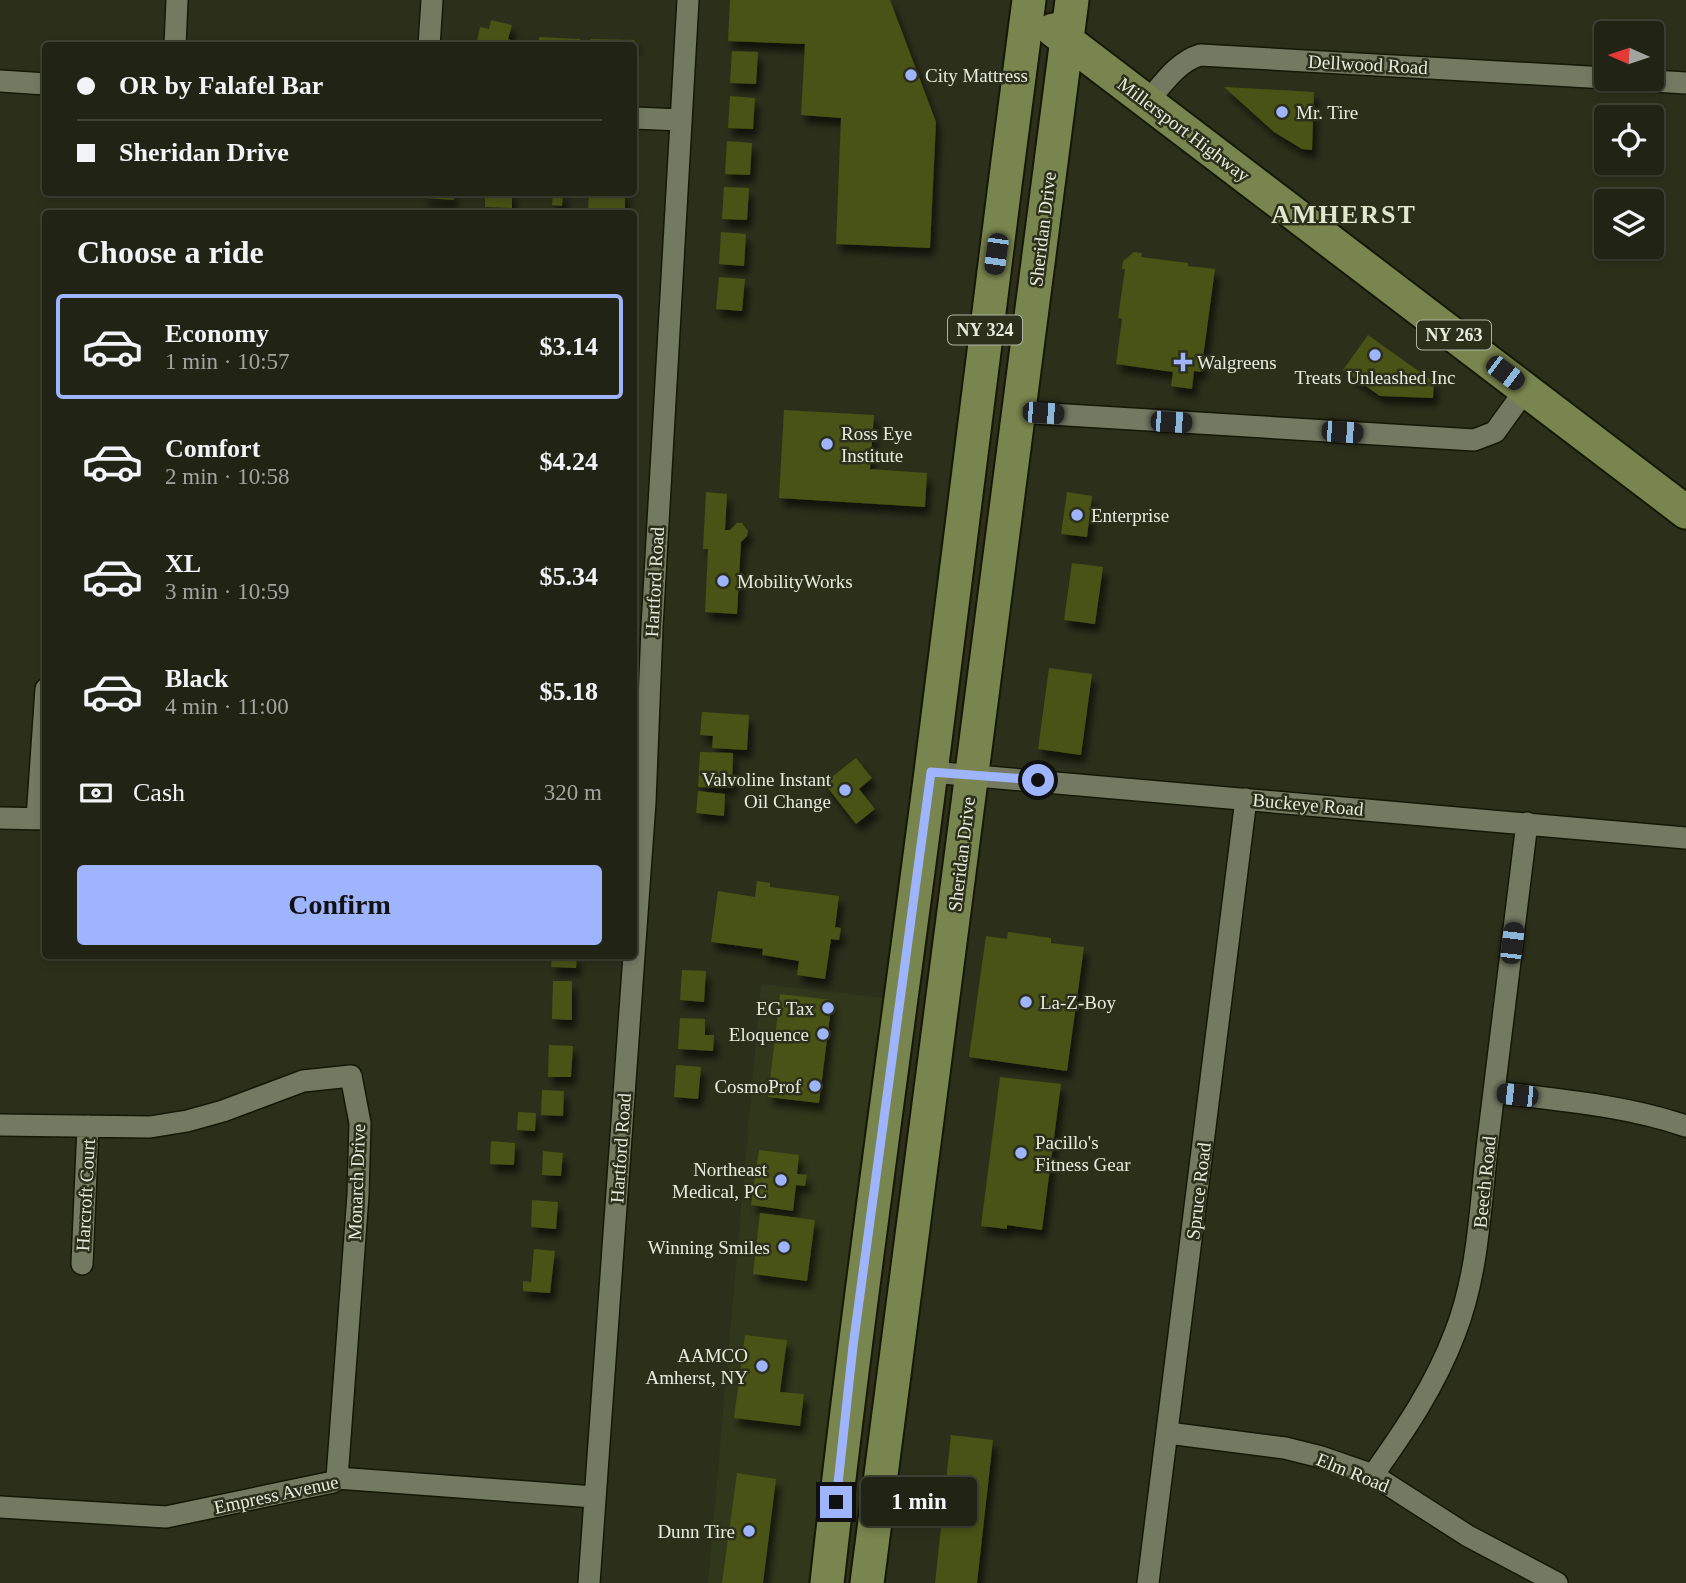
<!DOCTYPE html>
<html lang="en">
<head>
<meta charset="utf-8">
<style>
  :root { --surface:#212414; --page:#2d3022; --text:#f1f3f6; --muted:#a2a4a0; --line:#3e4134; --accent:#9eb4fd }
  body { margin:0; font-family:Georgia,serif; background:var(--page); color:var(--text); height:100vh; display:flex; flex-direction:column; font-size:26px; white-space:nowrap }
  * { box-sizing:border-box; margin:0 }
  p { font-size:23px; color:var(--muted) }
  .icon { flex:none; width:38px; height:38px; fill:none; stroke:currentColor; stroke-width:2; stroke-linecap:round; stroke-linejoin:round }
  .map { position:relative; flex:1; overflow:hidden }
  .panel { position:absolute; left:42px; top:210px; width:595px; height:749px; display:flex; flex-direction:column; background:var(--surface); border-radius:7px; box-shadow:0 4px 10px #0003,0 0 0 2px var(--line) }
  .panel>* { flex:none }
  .guide { position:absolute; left:42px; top:42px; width:595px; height:154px; border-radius:7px; box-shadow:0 4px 10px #0003,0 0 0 2px var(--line); display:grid; align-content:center; height:154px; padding:0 35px; background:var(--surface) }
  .needle { width:46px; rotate:273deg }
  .controls { position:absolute; left:1594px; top:21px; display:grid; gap:14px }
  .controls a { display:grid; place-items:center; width:70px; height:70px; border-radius:7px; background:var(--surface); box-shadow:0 4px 10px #0003,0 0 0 2px var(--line); font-size:35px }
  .end { position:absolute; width:32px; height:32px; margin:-16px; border:9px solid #9eb4fd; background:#111; box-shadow:0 0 0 4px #111 }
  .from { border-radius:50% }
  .bubble { position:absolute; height:49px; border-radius:7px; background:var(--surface); box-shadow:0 4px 10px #0003,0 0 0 2px var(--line); font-size:23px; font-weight:700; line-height:49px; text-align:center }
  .car { position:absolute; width:21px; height:42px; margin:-21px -10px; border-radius:9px; box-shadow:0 0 5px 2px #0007; background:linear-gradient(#222 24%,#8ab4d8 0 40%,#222 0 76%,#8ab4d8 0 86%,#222 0) }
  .guide b { display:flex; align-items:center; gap:24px; height:66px; font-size:26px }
  .guide b+b { border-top:2px solid var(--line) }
  .guide i { width:18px; height:18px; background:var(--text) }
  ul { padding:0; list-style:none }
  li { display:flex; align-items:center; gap:21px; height:105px; margin:0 14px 10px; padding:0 21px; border:4px solid transparent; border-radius:7px }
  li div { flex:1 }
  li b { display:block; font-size:26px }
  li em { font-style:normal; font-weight:700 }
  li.on { border-color:var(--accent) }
  li>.icon { width:63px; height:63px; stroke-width:1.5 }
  h2 { padding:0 35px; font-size:32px; line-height:84px }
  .pay { display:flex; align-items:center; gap:18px; height:77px; padding:0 35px; font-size:26px }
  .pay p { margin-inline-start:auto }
  .primary-button { display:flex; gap:14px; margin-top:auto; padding:14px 35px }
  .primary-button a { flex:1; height:80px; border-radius:7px; background:var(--accent); color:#111; font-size:28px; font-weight:700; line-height:80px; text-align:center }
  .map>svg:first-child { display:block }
  .built { fill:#31371b }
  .building { fill:#485312; filter:url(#shadow) }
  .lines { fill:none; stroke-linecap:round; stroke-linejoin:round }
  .minor-casing { stroke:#141805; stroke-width:24 }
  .primary-casing { stroke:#141805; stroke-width:37 }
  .minor { stroke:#747a62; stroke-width:21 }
  .primary { stroke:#79854e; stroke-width:33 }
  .route { stroke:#9eb4fd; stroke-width:9 }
  .poi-dot { fill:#9eb4fd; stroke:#2c301b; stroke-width:2.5 }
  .labels { text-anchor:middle; stroke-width:5; stroke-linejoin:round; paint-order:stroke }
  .shield { fill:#2c301b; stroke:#afb3a3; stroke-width:2 }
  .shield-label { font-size:18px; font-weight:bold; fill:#e7ebdd }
  .street-label { font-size:19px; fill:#e7ebdd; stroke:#2c301b }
  .poi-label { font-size:19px; fill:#e7ebdd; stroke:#2c301b; text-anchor:start }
  .district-label { font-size:26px; font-weight:bold; letter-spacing:2px; fill:#e0e7cc; stroke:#2c301b }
</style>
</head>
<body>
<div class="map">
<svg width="1686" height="1583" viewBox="0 0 1686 1583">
  <defs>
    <filter id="shadow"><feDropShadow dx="4.5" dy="8" stdDeviation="3.5" flood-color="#0009"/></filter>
  </defs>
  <rect width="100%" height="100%" fill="#2c301b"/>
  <path class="built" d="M761,984L885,998L808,1583H708Z"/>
  <path class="building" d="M730,0H890L936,122L930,248L836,244L841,118L801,115L805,44L728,41Z
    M491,20L512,25L508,39L529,46H476L480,27L489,29Z
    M539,37L580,39V46H539Z
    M591,39L635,40V46H591Z
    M732,51L758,52L756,84L730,83Z
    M1224,87L1314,92L1312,150L1302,149L1274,132Z
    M730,96L755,98L753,129L728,128Z
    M727,141L752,143L750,175L725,174Z
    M724,187L749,188L747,220L722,219Z
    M424,192H454V200L424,198Z
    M485,192H512V208L485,207Z
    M553,192H563L562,206L552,205Z
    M589,192H625V213L588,212Z
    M721,232L746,234L744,266L719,264Z
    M1134,252L1142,253L1141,257L1188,263V266L1215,269L1201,372L1194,371L1192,389L1171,386L1173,372L1116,364L1122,319L1118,318L1125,269H1122L1123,261Z
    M719,277L745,279L742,311L716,309Z
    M1368,335L1434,382L1433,398L1380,396L1343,370Z
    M784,410L874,415L870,469L927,473L925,507L779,498Z
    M706,492L727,494L725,530H730L737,523H742L748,531L747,536L741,542L737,614L705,612L708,549H703Z
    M1067,492L1092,496L1087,537L1061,534Z
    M1072,563L1103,567L1095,624L1064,620Z
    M1049,668L1092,674L1081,755L1038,749Z
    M702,712L749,715L747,750L712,748L713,736L700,735Z
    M700,752L733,753L732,788L698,787Z
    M856,758L872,778L859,789L875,809L856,824L824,783Z
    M698,791L725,794L724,816L696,813Z
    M757,881L770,883V887L839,896L835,927L841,928L839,940L831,939L825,979L797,975L799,961L762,955L763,949L711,942L718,891L755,897Z
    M1008,932L1051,938V943L1084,947L1067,1071L969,1057L986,936L1007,939Z
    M552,956H577L576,968L551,967Z
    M682,970L706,971L704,1002L680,1000Z
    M553,981H572V1020L552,1019Z
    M780,994L832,1000L819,1103L768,1097Z
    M680,1018L705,1019V1035H714L713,1051L678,1049Z
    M549,1045L573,1046L571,1077H548Z
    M676,1065L701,1067L698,1099L674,1097Z
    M1000,1077L1061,1084L1042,1230L1007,1225V1229L981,1226Z
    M542,1090L564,1091L563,1116L541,1115Z
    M518,1112L536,1113L535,1131L517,1130Z
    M491,1141L515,1143L514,1165L490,1164Z
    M759,1150L799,1155L797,1174L807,1175L805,1186L796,1185L793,1211L751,1205Z
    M543,1151L563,1153L561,1176L542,1175Z
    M532,1200L558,1202L556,1229L531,1227Z
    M760,1213L815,1220L807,1281L753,1274Z
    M534,1249L555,1251L550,1293L523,1291V1281L531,1282Z
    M745,1335L787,1340L780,1392L804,1394L800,1426L734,1418Z
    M951,1435L993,1440L977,1583H935Z
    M737,1473L776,1479L763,1583H722Z"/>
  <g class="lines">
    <defs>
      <path id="minor" d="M175,46L177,0
        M429,46L432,0
        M1621,79L1686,83
        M0,81L46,84
        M1148,101C1163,84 1177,62 1200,55L1606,78
        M634,118L681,120
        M1018,412L1474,440L1495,432L1526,389
        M931,772L1686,838
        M0,818L46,819
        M37,819L46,689
        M1494,1092C1559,1100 1623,1105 1686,1126
        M0,1125L150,1127L187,1121L223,1111L303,1081L351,1076L360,1123L358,1195L337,1478
        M82,1264L88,1126
        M1168,1433L1285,1448L1321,1457L1373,1475L1468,1536L1557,1583
        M1373,1475C1405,1430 1435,1386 1455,1333C1479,1272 1480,1205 1488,1140C1501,1035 1514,929 1527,823
        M0,1507L166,1517L333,1482L337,1478L594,1497
        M589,1583L645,802L652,627L688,0
        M1148,1583L1246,799"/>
      <path id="primary" d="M1053,30L1686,512
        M827,1583C857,1312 896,1042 931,772C964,514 995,257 1029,0
        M867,1583L1072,0"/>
    </defs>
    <use href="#minor" class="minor-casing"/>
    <use href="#primary" class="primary-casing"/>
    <use href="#minor" class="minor"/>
    <use href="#primary" class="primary"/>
  </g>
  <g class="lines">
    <path class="route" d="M836,1502L853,1346L931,772L1038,780"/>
  </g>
  <g class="poi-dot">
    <circle cx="911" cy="75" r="7"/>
    <circle cx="1282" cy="112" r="7"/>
    <circle cx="1375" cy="355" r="7"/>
    <path d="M1179.5 351.5h7v7h7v7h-7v7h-7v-7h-7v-7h7z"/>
    <circle cx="827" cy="444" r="7"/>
    <circle cx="1077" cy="515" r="7"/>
    <circle cx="723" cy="581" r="7"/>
    <circle cx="845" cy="790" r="7"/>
    <circle cx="1026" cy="1002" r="7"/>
    <circle cx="828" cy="1008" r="7"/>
    <circle cx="823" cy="1034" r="7"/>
    <circle cx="815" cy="1086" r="7"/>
    <circle cx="1021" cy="1153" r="7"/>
    <circle cx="781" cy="1180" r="7"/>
    <circle cx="784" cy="1247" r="7"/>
    <circle cx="762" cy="1366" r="7"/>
    <circle cx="749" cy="1531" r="7"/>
  </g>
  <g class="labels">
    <g class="shield">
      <rect x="948" y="315.5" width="74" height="29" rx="5"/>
      <rect x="1417" y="320.5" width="74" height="29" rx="5"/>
    </g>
    <g class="shield-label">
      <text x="985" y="336">NY 324</text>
      <text x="1454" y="341">NY 263</text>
    </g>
    <g class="street-label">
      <text transform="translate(1368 64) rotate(3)" y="7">Dellwood Road</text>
      <text transform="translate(1184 129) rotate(37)" y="7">Millersport Highway</text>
      <text transform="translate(1042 229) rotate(-83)" y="7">Sheridan Drive</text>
      <text transform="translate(654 582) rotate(-87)" y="7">Hartford Road</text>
      <text transform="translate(1308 804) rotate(5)" y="7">Buckeye Road</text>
      <text transform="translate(961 854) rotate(-83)" y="7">Sheridan Drive</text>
      <text transform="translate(620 1148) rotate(-86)" y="7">Hartford Road</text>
      <text transform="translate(356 1182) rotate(-88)" y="7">Monarch Drive</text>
      <text transform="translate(1484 1182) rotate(-84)" y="7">Beech Road</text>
      <text transform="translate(1198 1191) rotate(-83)" y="7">Spruce Road</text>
      <text transform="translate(85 1195) rotate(-87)" y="7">Harcroft Court</text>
      <text transform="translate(1353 1472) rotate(22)" y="7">Elm Road</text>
      <text transform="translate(276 1494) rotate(-12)" y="7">Empress Avenue</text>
    </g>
    <g class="poi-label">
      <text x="925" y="82">City Mattress</text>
      <text x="1296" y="119">Mr. Tire</text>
      <text x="1197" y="369">Walgreens</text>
      <text x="1375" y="384" text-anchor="middle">Treats Unleashed Inc</text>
      <text x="841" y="440">Ross Eye<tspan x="841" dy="22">Institute</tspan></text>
      <text x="1091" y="522">Enterprise</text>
      <text x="737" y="588">MobilityWorks</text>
      <text x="831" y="786" text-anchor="end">Valvoline Instant<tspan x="831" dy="22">Oil Change</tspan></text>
      <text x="1040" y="1009">La-Z-Boy</text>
      <text x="814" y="1015" text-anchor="end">EG Tax</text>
      <text x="809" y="1041" text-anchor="end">Eloquence</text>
      <text x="801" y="1093" text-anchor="end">CosmoProf</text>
      <text x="1035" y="1149">Pacillo's<tspan x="1035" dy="22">Fitness Gear</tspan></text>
      <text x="767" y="1176" text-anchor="end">Northeast<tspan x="767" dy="22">Medical, PC</tspan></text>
      <text x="770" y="1254" text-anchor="end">Winning Smiles</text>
      <text x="748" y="1362" text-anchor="end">AAMCO<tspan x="748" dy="22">Amherst, NY</tspan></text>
      <text x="735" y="1538" text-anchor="end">Dunn Tire</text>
    </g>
    <g class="district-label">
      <text x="1344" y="223">AMHERST</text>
    </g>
  </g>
</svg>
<div class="controls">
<a><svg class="needle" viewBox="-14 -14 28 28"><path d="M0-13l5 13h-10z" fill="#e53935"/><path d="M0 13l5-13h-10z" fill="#a2a4a0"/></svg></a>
<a><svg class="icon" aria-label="locate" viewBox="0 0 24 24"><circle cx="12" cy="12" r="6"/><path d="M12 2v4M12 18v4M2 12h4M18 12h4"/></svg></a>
<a><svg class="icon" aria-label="layers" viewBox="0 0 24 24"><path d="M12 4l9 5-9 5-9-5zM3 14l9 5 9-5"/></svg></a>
</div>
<i class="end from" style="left:1038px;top:780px"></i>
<i class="end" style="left:836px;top:1502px"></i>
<div class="bubble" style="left:861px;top:1477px;width:116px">1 min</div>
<i class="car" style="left:996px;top:254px;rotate:188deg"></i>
<i class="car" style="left:1505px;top:373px;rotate:127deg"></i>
<i class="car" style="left:1043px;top:413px;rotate:94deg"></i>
<i class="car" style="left:1171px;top:422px;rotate:93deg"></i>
<i class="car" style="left:1342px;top:432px;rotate:94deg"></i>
<i class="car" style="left:1512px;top:943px;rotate:7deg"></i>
<i class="car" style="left:1517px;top:1095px;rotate:276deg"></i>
<div class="guide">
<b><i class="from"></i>OR by Falafel Bar</b>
<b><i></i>Sheridan Drive</b>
</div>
<section class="panel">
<h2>Choose a ride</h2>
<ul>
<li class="on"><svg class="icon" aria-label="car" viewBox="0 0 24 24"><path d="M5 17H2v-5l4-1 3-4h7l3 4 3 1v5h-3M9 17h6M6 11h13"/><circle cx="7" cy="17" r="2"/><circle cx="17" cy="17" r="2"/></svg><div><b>Economy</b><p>1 min · 10:57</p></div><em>$3.14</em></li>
<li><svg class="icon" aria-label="car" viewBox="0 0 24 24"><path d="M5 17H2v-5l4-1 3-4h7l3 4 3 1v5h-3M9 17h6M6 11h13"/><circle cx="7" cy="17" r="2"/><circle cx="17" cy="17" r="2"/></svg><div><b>Comfort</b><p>2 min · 10:58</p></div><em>$4.24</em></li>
<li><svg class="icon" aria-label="car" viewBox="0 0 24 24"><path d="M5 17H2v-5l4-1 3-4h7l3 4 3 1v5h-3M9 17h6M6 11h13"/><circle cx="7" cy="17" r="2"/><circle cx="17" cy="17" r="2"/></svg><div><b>XL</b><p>3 min · 10:59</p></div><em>$5.34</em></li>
<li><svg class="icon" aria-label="car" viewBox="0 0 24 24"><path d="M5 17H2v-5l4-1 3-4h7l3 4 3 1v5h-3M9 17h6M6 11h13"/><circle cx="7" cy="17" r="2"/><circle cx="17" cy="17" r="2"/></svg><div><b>Black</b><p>4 min · 11:00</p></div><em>$5.18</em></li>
</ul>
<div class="pay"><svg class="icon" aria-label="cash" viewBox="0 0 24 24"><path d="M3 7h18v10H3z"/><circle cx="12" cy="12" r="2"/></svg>Cash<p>320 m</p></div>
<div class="primary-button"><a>Confirm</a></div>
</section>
</div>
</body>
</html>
